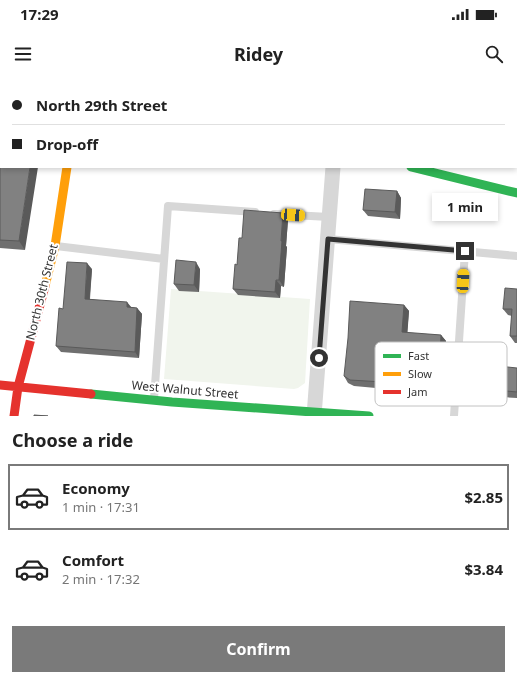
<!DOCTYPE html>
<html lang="en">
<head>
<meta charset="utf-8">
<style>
  :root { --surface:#fff; --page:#f6f6f6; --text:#222; --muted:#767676; --line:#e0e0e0; --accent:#7a7a7a }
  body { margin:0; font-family:"Noto Sans",sans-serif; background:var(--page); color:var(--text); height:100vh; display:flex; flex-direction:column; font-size:15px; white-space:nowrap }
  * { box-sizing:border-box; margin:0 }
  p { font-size:13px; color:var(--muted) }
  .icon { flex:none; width:22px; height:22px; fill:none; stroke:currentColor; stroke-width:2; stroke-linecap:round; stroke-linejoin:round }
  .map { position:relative; height:336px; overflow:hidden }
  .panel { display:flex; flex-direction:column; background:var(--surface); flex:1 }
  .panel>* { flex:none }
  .banner { position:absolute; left:0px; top:0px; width:517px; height:88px; box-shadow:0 2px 6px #0003; display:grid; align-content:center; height:88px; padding:0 12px; background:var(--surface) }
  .end { position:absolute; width:18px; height:18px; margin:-9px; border:5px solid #333; background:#fff; box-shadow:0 0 0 2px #fff }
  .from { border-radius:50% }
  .bubble { position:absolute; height:28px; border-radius:0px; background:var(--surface); box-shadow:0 2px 6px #0003; font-size:13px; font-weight:700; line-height:28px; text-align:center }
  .car { position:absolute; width:12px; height:24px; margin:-12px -6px; border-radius:5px; box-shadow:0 0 3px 1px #0007; background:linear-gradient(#f5c518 24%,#345 0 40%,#f5c518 0 76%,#345 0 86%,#f5c518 0) }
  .banner b { display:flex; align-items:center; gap:14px; height:38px; font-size:15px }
  .banner b+b { border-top:1px solid var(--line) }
  .banner i { width:10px; height:10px; background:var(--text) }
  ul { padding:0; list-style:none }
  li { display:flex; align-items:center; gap:12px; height:66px; margin:0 8px 6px; padding:0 4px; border:2px solid transparent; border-radius:0px }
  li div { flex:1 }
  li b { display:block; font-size:15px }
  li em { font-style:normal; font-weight:700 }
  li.on { border-color:var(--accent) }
  li>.icon { width:36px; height:36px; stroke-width:1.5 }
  h2 { padding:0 12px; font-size:18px; line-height:48px }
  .button { display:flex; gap:8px; margin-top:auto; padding:8px 12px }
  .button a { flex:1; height:46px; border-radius:0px; background:var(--accent); color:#fff; font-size:16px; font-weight:700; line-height:46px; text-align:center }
  .status { display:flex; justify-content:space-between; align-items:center; height:28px; padding:0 20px; background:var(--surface); direction:ltr }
  .status svg { height:11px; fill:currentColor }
  header { display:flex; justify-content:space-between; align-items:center; height:52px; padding:0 12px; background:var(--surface); font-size:18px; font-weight:700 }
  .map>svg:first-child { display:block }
  .green { fill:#f1f5ed }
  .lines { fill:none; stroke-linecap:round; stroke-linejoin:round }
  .lane { stroke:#d7d7d7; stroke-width:8 }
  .street { stroke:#d7d7d7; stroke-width:15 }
  .fast { stroke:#30b455; stroke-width:9 }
  .slow { stroke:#ff9f0a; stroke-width:9 }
  .jam { stroke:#e5322d; stroke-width:9 }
  .wall { fill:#6f6f6f }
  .shaded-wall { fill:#5a5a5a }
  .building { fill:#818181; stroke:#5a5a5a }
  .route { stroke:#333; stroke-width:5 }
  .labels { text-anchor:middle; stroke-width:4; stroke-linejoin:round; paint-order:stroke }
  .street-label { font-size:12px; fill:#333; stroke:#fff }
  .key { fill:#fff; stroke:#c2c2c2; stroke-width:1 }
  .key-label { font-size:11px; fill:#333 }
</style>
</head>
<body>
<div class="status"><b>17:29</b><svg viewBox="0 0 49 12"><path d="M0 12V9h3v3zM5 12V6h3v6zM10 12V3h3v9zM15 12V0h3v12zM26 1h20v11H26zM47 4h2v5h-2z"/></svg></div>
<header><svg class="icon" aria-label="menu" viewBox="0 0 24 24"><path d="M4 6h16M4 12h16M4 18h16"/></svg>Ridey<svg class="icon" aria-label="search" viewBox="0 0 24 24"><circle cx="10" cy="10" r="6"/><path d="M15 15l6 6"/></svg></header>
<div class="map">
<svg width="517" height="336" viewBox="0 0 517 336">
  <rect width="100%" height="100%" fill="#fff"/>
  <path class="green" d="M171,209L310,219L305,303L298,308L294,309L164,299Z"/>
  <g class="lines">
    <path class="lane" d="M274,134L329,137
      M328,159L517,176
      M56,166L164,179
      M154,319L168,126L255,132
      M454,336L465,171"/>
    <path class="street" d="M80,1V0
      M339,1L340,0
      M314,336L333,87"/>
    <path class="fast" d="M131,0L134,1
      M276,0L279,1
      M411,87L517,113
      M91,314L172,322L369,336"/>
    <path class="slow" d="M516,57H517
      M45,206L55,166L67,87"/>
    <path class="jam" d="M0,305L91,314
      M14,336L18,307L45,206"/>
  </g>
  <path class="wall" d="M407,0H423V1H411Z
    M517,0V24H516V1Z
    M0,44L25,170L0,168Z
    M397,111L401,118L400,139L368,136L363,130Z
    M283,133L288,140L286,166L287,167L284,207L281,206L280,218L238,215L233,209L242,158Z
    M92,189L90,219L131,227L137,228L142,234L139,278L61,272L56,266Z
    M200,189L199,212L179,211L174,204Z
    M517,209V263H515L510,256L512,236L508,235L503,229Z
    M404,225L409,231L407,253L441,255L446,261L445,281L408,278L405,309L387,307V309L354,306L348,303L344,296Z
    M517,288V318L501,317L496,310Z"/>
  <path class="shaded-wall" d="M30,87H38L25,170L19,161Z
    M397,111L401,118L400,139L395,132Z
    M283,133L288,140L286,166L287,167L284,207L279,200Z
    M196,182L200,189L199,212L194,205Z
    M87,183L92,189L89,225L85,219Z
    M276,200L281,206L280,218L275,212Z
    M127,222L132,228L127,227Z
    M404,225L409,231L407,259L402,252Z
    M137,228L142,234L139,278L135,272Z
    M441,255L446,261L445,281L440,275Z
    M403,272L408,278L405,309L401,302Z
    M383,301L387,307V309L383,302Z"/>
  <path class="building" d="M449,0H517V18L516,17V1H449Z
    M0,44H1V87H30L19,161L0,160Z
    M365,109L397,111L395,132L363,130Z
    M244,130L283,133L281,161H282L279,200H276L275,212L233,209L235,184L237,185L239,158H242Z
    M176,180L196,182L194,205L174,204Z
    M67,182L87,183L85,219L127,222V227L137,228L135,272L56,266L59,228L63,229Z
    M505,208L517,209V256H510L512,229H503Z
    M350,221L404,225L402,252L441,255L440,275L403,272L401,302L383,301V302L350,300L344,296L348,258Z
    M498,286L517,288V312L496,310Z
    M34,335L48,336H34Z"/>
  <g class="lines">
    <path class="route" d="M319,278L328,159L465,171"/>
  </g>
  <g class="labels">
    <g class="street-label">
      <text transform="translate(42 212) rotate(-76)" y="4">North 30th Street</text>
      <text transform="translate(185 310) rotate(5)" y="4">West Walnut Street</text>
    </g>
  </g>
  <rect x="375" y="262" width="132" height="64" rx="6" class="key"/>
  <rect x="383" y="274" width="18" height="4" fill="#30b455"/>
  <rect x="383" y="292" width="18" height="4" fill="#ff9f0a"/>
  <rect x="383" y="310" width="18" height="4" fill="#e5322d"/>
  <g class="key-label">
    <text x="408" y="280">Fast</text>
    <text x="408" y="298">Slow</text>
    <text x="408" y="316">Jam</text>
  </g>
</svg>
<i class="end from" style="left:319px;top:278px"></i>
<i class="end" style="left:465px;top:171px"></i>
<div class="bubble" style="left:432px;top:113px;width:66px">1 min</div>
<i class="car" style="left:293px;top:135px;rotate:94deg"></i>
<i class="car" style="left:463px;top:201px;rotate:3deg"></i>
<div class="banner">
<b><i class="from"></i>North 29th Street</b>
<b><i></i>Drop-off</b>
</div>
</div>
<section class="panel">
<h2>Choose a ride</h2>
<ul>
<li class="on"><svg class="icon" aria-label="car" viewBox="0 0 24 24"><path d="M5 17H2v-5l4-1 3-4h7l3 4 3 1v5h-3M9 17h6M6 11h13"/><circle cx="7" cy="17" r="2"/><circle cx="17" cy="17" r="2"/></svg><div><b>Economy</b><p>1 min · 17:31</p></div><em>$2.85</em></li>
<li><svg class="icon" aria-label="car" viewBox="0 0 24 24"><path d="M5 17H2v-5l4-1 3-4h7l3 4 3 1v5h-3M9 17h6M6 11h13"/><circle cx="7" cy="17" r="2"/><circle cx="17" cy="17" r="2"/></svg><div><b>Comfort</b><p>2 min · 17:32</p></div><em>$3.84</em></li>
</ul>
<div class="button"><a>Confirm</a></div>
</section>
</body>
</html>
